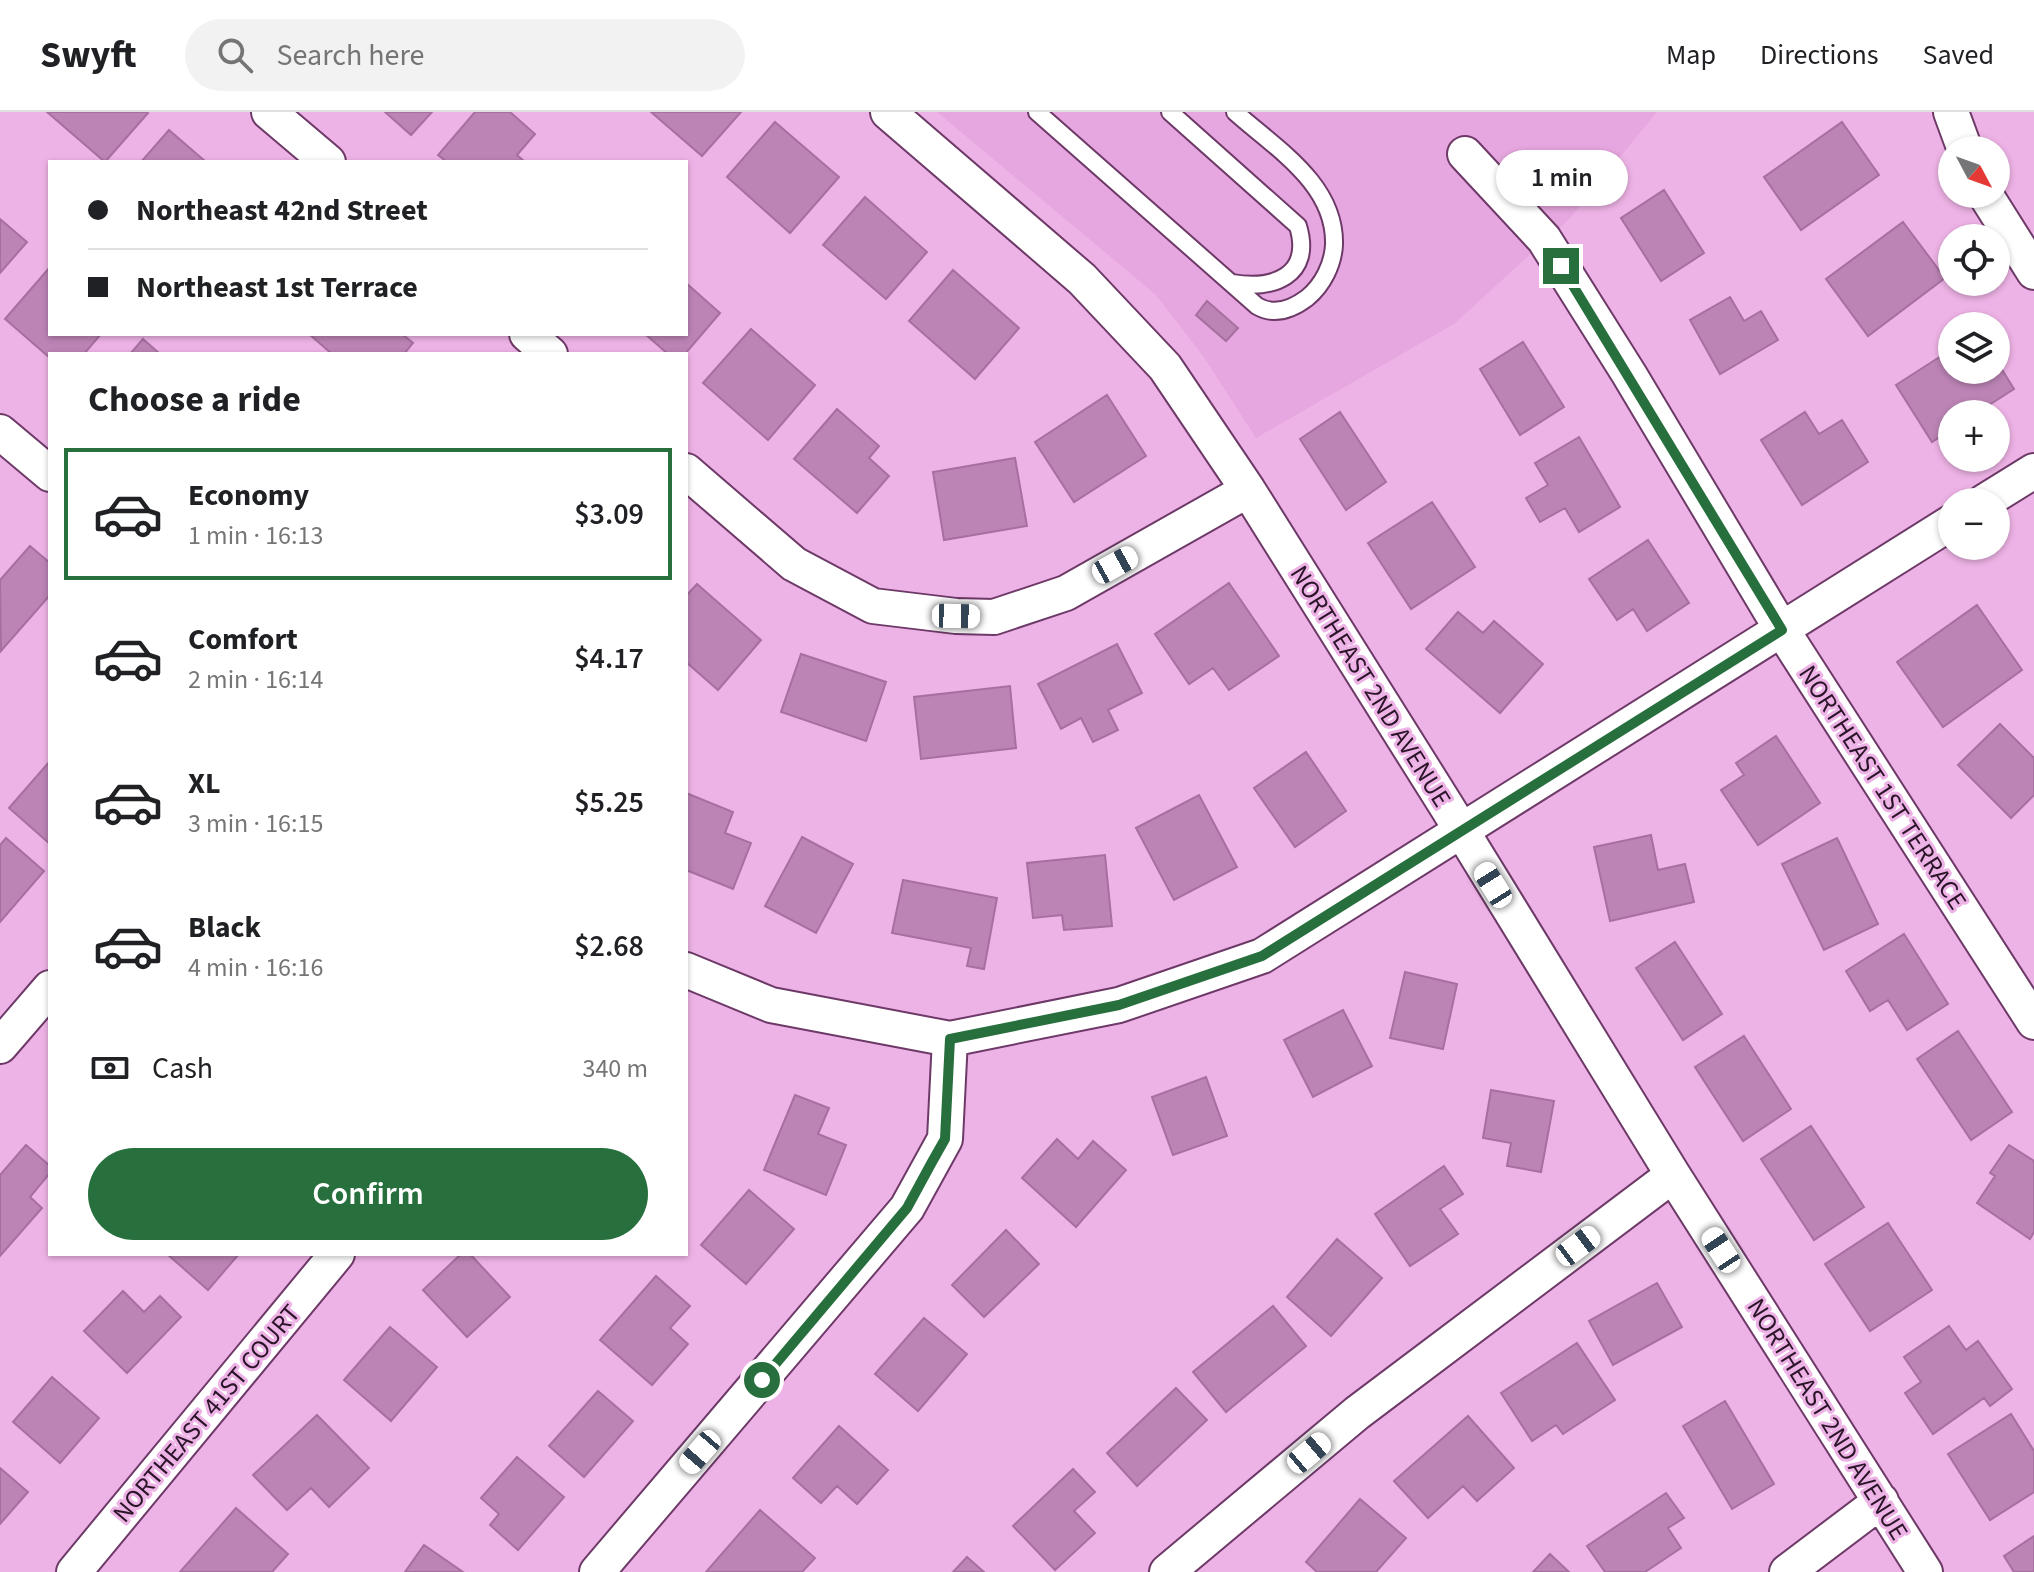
<!DOCTYPE html>
<html lang="en">
<head>
<meta charset="utf-8">
<style>
  :root { --surface:#fff; --page:#f2f2f2; --text:#202124; --muted:#757577; --line:#e0e0e0; --accent:#27703e }
  body { margin:0; font-family:"Source Sans 3",sans-serif; background:var(--page); color:var(--text); height:100vh; display:flex; flex-direction:column; font-size:30px; white-space:nowrap }
  * { box-sizing:border-box; margin:0 }
  p { font-size:26px; color:var(--muted) }
  .icon { flex:none; width:44px; height:44px; fill:none; stroke:currentColor; stroke-width:2; stroke-linecap:round; stroke-linejoin:round }
  .map { position:relative; flex:1; overflow:hidden }
  .details { position:absolute; left:48px; top:240px; width:640px; height:904px; display:flex; flex-direction:column; background:var(--surface); border-radius:0px; box-shadow:0 2px 6px #0004 }
  .details>* { flex:none }
  .guide { position:absolute; left:48px; top:48px; width:640px; height:176px; border-radius:0px; box-shadow:0 2px 6px #0004; display:grid; align-content:center; height:176px; padding:0 40px; background:var(--surface) }
  .needle { width:52px; rotate:131deg }
  .fabs { position:absolute; left:1938px; top:24px; display:grid; gap:16px }
  .fabs a { display:grid; place-items:center; width:72px; height:72px; border-radius:50%; background:var(--surface); box-shadow:0 2px 6px #0004; font-size:40px }
  .end { position:absolute; width:36px; height:36px; margin:-18px; border:10px solid #27703e; background:#fff; box-shadow:0 0 0 4px #fff }
  .from { border-radius:50% }
  .bubble { position:absolute; height:56px; border-radius:28px; background:var(--surface); box-shadow:0 2px 6px #0004; font-size:26px; font-weight:600; line-height:56px; text-align:center }
  .car { position:absolute; width:24px; height:48px; margin:-24px -12px; border-radius:10px; box-shadow:0 0 6px 2px #0007; background:linear-gradient(#fff 24%,#345 0 40%,#fff 0 76%,#345 0 86%,#fff 0) }
  .guide b { display:flex; align-items:center; gap:28px; height:76px; font-size:30px }
  .guide b+b { border-top:2px solid var(--line) }
  .guide i { width:20px; height:20px; background:var(--text) }
  ul { padding:0; list-style:none }
  li { display:flex; align-items:center; gap:24px; height:132px; margin:0 16px 12px; padding:0 24px; border:4px solid transparent; border-radius:0px }
  li div { flex:1 }
  li b { display:block; font-size:30px }
  li em { font-style:normal; font-weight:600 }
  li.on { border-color:var(--accent) }
  li>.icon { width:72px; height:72px; stroke-width:1.5 }
  h2 { padding:0 40px; font-size:36px; line-height:96px }
  .pay { display:flex; align-items:center; gap:20px; height:88px; padding:0 40px; font-size:30px }
  .pay p { margin-inline-start:auto }
  .primary-button { display:flex; gap:16px; margin-top:auto; padding:16px 40px }
  .primary-button a { flex:1; height:92px; border-radius:48px; background:var(--accent); color:#fff; font-size:32px; font-weight:600; line-height:92px; text-align:center }
  header { display:flex; align-items:center; gap:48px; box-sizing:border-box; height:112px; padding:0 40px; background:var(--surface); border-bottom:2px solid var(--line) }
  header strong { font-size:38px }
  nav { display:flex; gap:44px; margin-inline-start:auto; font-size:28px }
  .search { width:560px; height:72px; background:var(--page); display:flex; align-items:center; gap:20px; box-sizing:border-box; padding:0 28px; border-radius:44px; color:var(--muted); font-size:30px }
  .map>svg:first-child { display:block }
  .built { fill:#e6a6df }
  .building { fill:#bc84b5; stroke:#a66f9f; stroke-width:2 }
  .lines { fill:none; stroke-linecap:round; stroke-linejoin:round }
  .service-casing { stroke:#6d3a68; stroke-width:20 }
  .minor-casing { stroke:#6d3a68; stroke-width:38 }
  .service { stroke:#fff; stroke-width:16 }
  .minor { stroke:#fff; stroke-width:34 }
  .route { stroke:#27703e; stroke-width:10 }
  .labels { text-anchor:middle; stroke-width:6; stroke-linejoin:round; paint-order:stroke }
  .street-label { font-size:26px; fill:#2a1428; stroke:#eeb3e6 }
</style>
</head>
<body>
<header>
<strong>Swyft</strong>
<div class="search"><svg class="icon" aria-label="search" viewBox="0 0 24 24"><circle cx="10" cy="10" r="6"/><path d="M15 15l6 6"/></svg>Search here</div>
<nav><a>Map</a><a>Directions</a><a>Saved</a></nav>
</header>
<div class="map">
<svg width="2034" height="1460" viewBox="0 0 2034 1460">
  <rect width="100%" height="100%" fill="#eeb3e6"/>
  <path class="built" d="M937,0H1657L1570,106L1454,212L1256,326L1203,244L1156,183Z"/>
  <path class="building" d="M47,0H147L148,1L105,50Z
    M385,0H432L411,23Z
    M475,0H510L535,22L517,43L525,50H447L438,43Z
    M651,0H741L702,44Z
    M775,10L839,65L790,121L727,65Z
    M1842,10L1879,63L1801,118L1764,65Z
    M169,18L206,50H141Z
    M1664,78L1704,141L1661,169L1621,106Z
    M865,85L927,140L886,187L823,133Z
    M0,107L27,130L0,161Z
    M1903,110L1945,166L1868,224L1826,167Z
    M50,155V222H101L84,242H50V246L5,207Z
    M953,158L1019,216L975,267L909,209Z
    M686,171L720,201L685,242H668L645,222H686Z
    M1730,185L1744,209L1761,199L1778,228L1720,262L1690,208Z
    M1207,189L1238,216L1226,229L1196,203Z
    M751,217L815,273L768,328L703,271Z
    M309,222H402L413,231L404,242H332Z
    M143,227L160,242H130Z
    M1523,230L1564,295L1520,323L1480,257Z
    M1952,237V258H1996V248L2014,277L1975,302H1952V317L1932,330L1896,273Z
    M1107,283L1146,344L1074,390L1035,330Z
    M837,297L879,334L869,346L889,364L857,401L794,347Z
    M1340,300L1386,370L1346,398L1300,327Z
    M1805,300L1819,322L1842,308L1868,350L1802,393L1761,328Z
    M1579,325L1620,395L1579,420L1565,396L1540,410L1526,386L1548,373L1535,351Z
    M1015,346L1027,414L944,428L933,360Z
    M1432,390L1475,455L1411,497L1368,431Z
    M1648,428L1689,491L1647,519L1633,497L1617,508L1589,467Z
    M30,434L50,451V483L1,539L0,468Z
    M1229,471L1279,544L1229,578L1213,556L1189,572L1155,522Z
    M697,472L761,528L718,578L686,550V484Z
    M1977,493L2022,558L1943,615L1897,550Z
    M1458,500L1483,521L1494,509L1543,552L1500,601L1426,537Z
    M1117,532L1142,581L1108,598L1118,618L1093,630L1081,606L1061,617L1038,572Z
    M801,542L886,570L866,629L781,600Z
    M1010,574L1016,636L921,647L914,585Z
    M2000,612L2034,646V683L2011,706L1958,653Z
    M1776,624L1820,691L1758,733L1721,678L1744,663L1736,651Z
    M1306,640L1346,699L1295,735L1254,676Z
    M50,649V732L9,696Z
    M686,681L733,700L725,721L751,731L733,777L686,758Z
    M1199,683L1237,755L1174,788L1136,716Z
    M1651,723L1658,758L1685,752L1694,790L1610,809L1594,735Z
    M802,725L853,752L816,821L765,794Z
    M6,726L44,759L0,810V733Z
    M1837,726L1878,812L1824,838L1782,752Z
    M1105,743L1112,814L1064,818L1062,803L1033,806L1027,751Z
    M903,768L997,786L984,857L967,854L971,836L892,821Z
    M1904,822L1948,892L1907,918L1888,888L1870,899L1846,859Z
    M1675,830L1722,902L1683,928L1636,856Z
    M1405,860L1457,872L1443,937L1390,926Z
    M1343,898L1372,954L1313,985L1284,928Z
    M1958,919L2012,1000L1971,1028L1917,947Z
    M1744,924L1791,997L1743,1029L1695,955Z
    M1206,965L1227,1024L1173,1043L1152,985Z
    M1491,978L1554,989L1541,1060L1507,1054L1511,1031L1483,1026Z
    M795,983L829,996L818,1022L846,1033L826,1083L764,1058Z
    M1811,1014L1864,1095L1814,1128L1761,1047Z
    M1057,1027L1078,1047L1093,1029L1126,1058L1076,1115L1022,1066Z
    M26,1033L50,1054V1061L30,1085L42,1096L0,1144V1063Z
    M2009,1033L2034,1049V1120L2030,1127L1977,1091L1995,1064L1990,1061Z
    M1444,1054L1463,1082L1440,1097L1458,1122L1410,1154L1375,1102Z
    M749,1078L794,1117L746,1172L701,1133Z
    M1888,1111L1932,1178L1870,1219L1825,1152Z
    M1006,1118L1039,1152L984,1205L952,1173Z
    M1337,1127L1382,1166L1331,1224L1287,1185Z
    M167,1142H239L208,1178Z
    M461,1142H470L510,1185L467,1225L423,1178Z
    M656,1164L690,1194L670,1216L688,1232L652,1273L600,1228Z
    M1657,1171L1682,1215L1613,1253L1589,1209Z
    M123,1179L144,1200L160,1184L181,1205L127,1261L84,1219Z
    M1273,1194L1306,1234L1226,1300L1193,1260Z
    M924,1206L967,1242L918,1299L875,1262Z
    M1949,1214L1966,1238L1978,1229L2012,1277L1990,1294L1984,1286L1933,1322L1905,1281L1921,1270L1904,1245Z
    M390,1215L437,1255L391,1309L344,1268Z
    M1577,1231L1615,1288L1563,1322L1556,1313L1532,1329L1501,1281Z
    M52,1265L99,1306L60,1351L13,1310Z
    M1176,1276L1207,1308L1137,1374L1107,1341Z
    M598,1279L633,1309L584,1365L549,1334Z
    M1725,1289L1774,1372L1732,1397L1683,1314Z
    M2011,1302L2034,1339V1380L1990,1408L1948,1342Z
    M317,1303L369,1356L329,1395L311,1376L287,1398L253,1363Z
    M1468,1304L1514,1356L1477,1389L1463,1374L1428,1406L1394,1369Z
    M839,1314L888,1358L857,1392L837,1374L821,1391L793,1366Z
    M517,1345L564,1385L518,1438L490,1413L499,1402L481,1386Z
    M0,1356L28,1380L0,1412Z
    M1073,1357L1095,1380L1074,1399L1095,1421L1055,1458L1013,1414Z
    M1666,1381L1684,1406L1668,1416L1681,1436L1645,1460H1605L1587,1434Z
    M1360,1387L1406,1426L1376,1460H1317L1306,1450Z
    M236,1396L288,1442L272,1460H180Z
    M760,1398L815,1446L802,1460H706Z
    M2034,1424V1460H2014L2004,1444Z
    M424,1433L463,1460H405Z
    M1550,1442L1569,1460H1533Z
    M967,1445L984,1460H953Z"/>
  <g class="lines">
    <defs>
      <path id="service" d="M1037,0L1257,194C1274,204 1291,198 1307,186C1323,173 1333,152 1334,133C1336,72 1275,36 1235,0
        M1170,0L1298,114C1313,164 1273,178 1232,171"/>
      <path id="minor" d="M269,0L328,50
        M888,0L1082,167L1165,255L1248,378L1447,695L1673,1063L1925,1460
        M1951,0L1965,38
        M1465,42L1544,127L1629,262L1782,518L2034,910
        M1985,82L2034,160
        M527,222L550,242
        M0,320L50,362
        M686,359L794,452L873,494L956,504L994,505L1066,481L1248,378
        M1984,390L2034,359
        M686,858L771,893L950,927
        M0,934L50,876
        M74,1460L337,1142
        M597,1460L907,1096L945,1027L950,927L1119,893L1262,844L1952,410
        M1167,1460L1357,1301L1673,1063
        M1787,1460L1881,1389"/>
    </defs>
    <use href="#service" class="service-casing"/>
    <use href="#minor" class="minor-casing"/>
    <use href="#service" class="service"/>
    <use href="#minor" class="minor"/>
  </g>
  <g class="lines">
    <path class="route" d="M762,1268L907,1096L932,1050L945,1027L950,927L1119,893L1262,844L1782,518L1561,154"/>
  </g>
  <g class="labels">
    <g class="street-label">
      <text transform="translate(1371 574) rotate(58)" y="9">NORTHEAST 2ND AVENUE</text>
      <text transform="translate(1883 675) rotate(57)" y="9">NORTHEAST 1ST TERRACE</text>
      <text transform="translate(206 1301) rotate(-50)" y="9">NORTHEAST 41ST COURT</text>
      <text transform="translate(1828 1307) rotate(58)" y="9">NORTHEAST 2ND AVENUE</text>
    </g>
  </g>
</svg>
<div class="fabs">
<a><svg class="needle" viewBox="-14 -14 28 28"><path d="M0-13l5 13h-10z" fill="#e53935"/><path d="M0 13l5-13h-10z" fill="#757577"/></svg></a>
<a><svg class="icon" aria-label="locate" viewBox="0 0 24 24"><circle cx="12" cy="12" r="6"/><path d="M12 2v4M12 18v4M2 12h4M18 12h4"/></svg></a>
<a><svg class="icon" aria-label="layers" viewBox="0 0 24 24"><path d="M12 4l9 5-9 5-9-5zM3 14l9 5 9-5"/></svg></a>
<a>+</a>
<a>−</a>
</div>
<i class="end from" style="left:762px;top:1268px"></i>
<i class="end" style="left:1561px;top:154px"></i>
<div class="bubble" style="left:1496px;top:38px;width:132px">1 min</div>
<i class="car" style="left:1115px;top:453px;rotate:61deg"></i>
<i class="car" style="left:956px;top:504px;rotate:91deg"></i>
<i class="car" style="left:1493px;top:773px;rotate:328deg"></i>
<i class="car" style="left:1578px;top:1134px;rotate:53deg"></i>
<i class="car" style="left:1721px;top:1138px;rotate:327deg"></i>
<i class="car" style="left:700px;top:1340px;rotate:221deg"></i>
<i class="car" style="left:1309px;top:1341px;rotate:50deg"></i>
<div class="guide">
<b><i class="from"></i>Northeast 42nd Street</b>
<b><i></i>Northeast 1st Terrace</b>
</div>
<section class="details">
<h2>Choose a ride</h2>
<ul>
<li class="on"><svg class="icon" aria-label="car" viewBox="0 0 24 24"><path d="M5 17H2v-5l4-1 3-4h7l3 4 3 1v5h-3M9 17h6M6 11h13"/><circle cx="7" cy="17" r="2"/><circle cx="17" cy="17" r="2"/></svg><div><b>Economy</b><p>1 min · 16:13</p></div><em>$3.09</em></li>
<li><svg class="icon" aria-label="car" viewBox="0 0 24 24"><path d="M5 17H2v-5l4-1 3-4h7l3 4 3 1v5h-3M9 17h6M6 11h13"/><circle cx="7" cy="17" r="2"/><circle cx="17" cy="17" r="2"/></svg><div><b>Comfort</b><p>2 min · 16:14</p></div><em>$4.17</em></li>
<li><svg class="icon" aria-label="car" viewBox="0 0 24 24"><path d="M5 17H2v-5l4-1 3-4h7l3 4 3 1v5h-3M9 17h6M6 11h13"/><circle cx="7" cy="17" r="2"/><circle cx="17" cy="17" r="2"/></svg><div><b>XL</b><p>3 min · 16:15</p></div><em>$5.25</em></li>
<li><svg class="icon" aria-label="car" viewBox="0 0 24 24"><path d="M5 17H2v-5l4-1 3-4h7l3 4 3 1v5h-3M9 17h6M6 11h13"/><circle cx="7" cy="17" r="2"/><circle cx="17" cy="17" r="2"/></svg><div><b>Black</b><p>4 min · 16:16</p></div><em>$2.68</em></li>
</ul>
<div class="pay"><svg class="icon" aria-label="cash" viewBox="0 0 24 24"><path d="M3 7h18v10H3z"/><circle cx="12" cy="12" r="2"/></svg>Cash<p>340 m</p></div>
<div class="primary-button"><a>Confirm</a></div>
</section>
</div>
</body>
</html>
